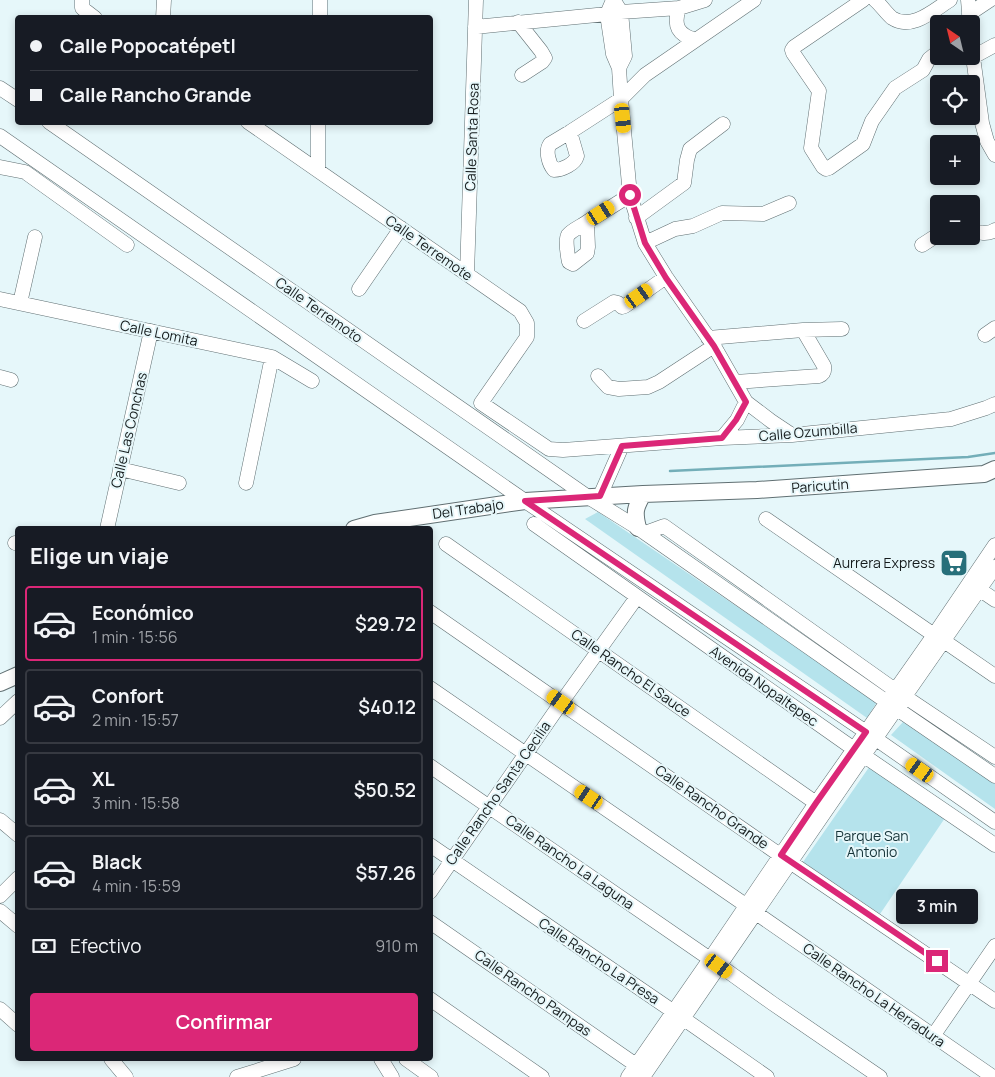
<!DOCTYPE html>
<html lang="es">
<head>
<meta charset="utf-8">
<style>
  :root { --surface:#171b24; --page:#242831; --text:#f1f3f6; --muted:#9ea1a6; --line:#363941; --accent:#db2777 }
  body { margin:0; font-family:Manrope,sans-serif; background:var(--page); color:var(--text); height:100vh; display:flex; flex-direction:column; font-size:19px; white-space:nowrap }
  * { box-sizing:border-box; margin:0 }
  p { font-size:16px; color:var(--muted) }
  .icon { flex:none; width:28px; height:28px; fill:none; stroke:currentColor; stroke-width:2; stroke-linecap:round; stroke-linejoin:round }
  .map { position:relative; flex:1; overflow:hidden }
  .details { position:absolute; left:15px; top:526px; width:418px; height:535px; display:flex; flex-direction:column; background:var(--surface); border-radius:5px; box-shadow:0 2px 8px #0003 }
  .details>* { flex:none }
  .guide { position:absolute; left:15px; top:15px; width:418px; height:110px; border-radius:5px; box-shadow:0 2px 8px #0003; display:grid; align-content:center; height:110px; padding:0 15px; background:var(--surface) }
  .needle { width:32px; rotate:325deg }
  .buttons { position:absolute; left:930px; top:15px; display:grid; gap:10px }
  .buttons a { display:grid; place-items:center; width:50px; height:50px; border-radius:5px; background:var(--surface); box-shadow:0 2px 8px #0003; font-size:25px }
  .end { position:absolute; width:22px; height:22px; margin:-11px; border:6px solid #db2777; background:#fff; box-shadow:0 0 0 2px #fff }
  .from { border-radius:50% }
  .bubble { position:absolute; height:35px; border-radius:5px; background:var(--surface); box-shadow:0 2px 8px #0003; font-size:16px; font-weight:600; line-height:35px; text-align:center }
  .car { position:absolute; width:15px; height:30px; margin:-15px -8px; border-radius:6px; box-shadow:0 0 4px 1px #0007; background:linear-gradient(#f5c518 24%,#345 0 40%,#f5c518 0 76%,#345 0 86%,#f5c518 0) }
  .guide b { display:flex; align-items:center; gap:18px; height:48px; font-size:19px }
  .guide b+b { border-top:1px solid var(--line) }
  .guide i { width:12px; height:12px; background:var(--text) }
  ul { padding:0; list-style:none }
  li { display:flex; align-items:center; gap:15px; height:75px; margin:0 10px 8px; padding:0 5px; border:2px solid var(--line); border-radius:5px }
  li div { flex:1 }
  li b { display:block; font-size:19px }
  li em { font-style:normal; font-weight:600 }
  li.on { border-color:var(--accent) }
  li>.icon { width:45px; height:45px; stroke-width:1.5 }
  h2 { padding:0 15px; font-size:22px; line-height:60px }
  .pay { display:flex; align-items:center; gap:12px; height:55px; padding:0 15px; font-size:19px }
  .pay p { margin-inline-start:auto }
  .cta { display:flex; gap:10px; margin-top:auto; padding:10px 15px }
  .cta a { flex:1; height:58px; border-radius:5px; background:var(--accent); color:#fff; font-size:20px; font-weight:600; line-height:58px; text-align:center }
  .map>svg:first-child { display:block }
  .green { fill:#b5e3ec }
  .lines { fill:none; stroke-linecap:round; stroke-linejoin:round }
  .stream { stroke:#73aeb8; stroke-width:2.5 }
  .minor-casing { stroke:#606f72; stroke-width:15 }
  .major-casing { stroke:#606f72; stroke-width:18 }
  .minor { stroke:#fff; stroke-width:14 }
  .major { stroke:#fff; stroke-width:16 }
  .route { stroke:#db2777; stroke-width:6 }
  .labels { text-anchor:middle; stroke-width:4; stroke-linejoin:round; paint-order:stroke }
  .street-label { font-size:14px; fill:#151b1c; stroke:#e6f7fa }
  .poi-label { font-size:14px; fill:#151b1c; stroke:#e6f7fa; text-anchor:end }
  .park-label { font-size:14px; fill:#143237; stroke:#e6f7fa }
</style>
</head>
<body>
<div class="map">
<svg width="995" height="1077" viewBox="0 0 995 1077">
  <rect width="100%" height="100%" fill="#e6f7fa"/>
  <path class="green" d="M598,512L877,702L867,718L585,519Z
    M903,722L995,784V809L891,735Z
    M872,763L947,815L880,914L803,862Z"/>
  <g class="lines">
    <path class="stream" d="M670,471L968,457L995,453"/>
    <defs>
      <path id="minor" d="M82,0V8L95,18
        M613,0L607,14L613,54L619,68L621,99L630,195L645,243L666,277L714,346L746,402L771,421L792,435
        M863,0L794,47L792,50L793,53L819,91L811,148L823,167L826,169L829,168L863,144L872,121L895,88L923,70L929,59L939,51
        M875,0C881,5 886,13 892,18C912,31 934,10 950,0
        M968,0L970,24
        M616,4L621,12L625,56L619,68
        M679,8C673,26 678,35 696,40
        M969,14L990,0
        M163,18L164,0
        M320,18V0
        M518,22L541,51L545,58L542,62L522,75
        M475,27L607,14L621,12L679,8L705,0
        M971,38L973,57L982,123L987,141L995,155
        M973,57L995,45
        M0,88L18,100
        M49,122L588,497L638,528L887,702L995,776
        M248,122L520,311L527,323V337L481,403L549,449L563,450L722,438L792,435L951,419L986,408L995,404
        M570,132L577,156C575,164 562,170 554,170C549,164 545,151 550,144L570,132L621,99L645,75L754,0
        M0,136L525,501L866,732L995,822
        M0,167L25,172L127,245
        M318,170V122
        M636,218L684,183L687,160L690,149L723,124
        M587,222L588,247L587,253L573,264L569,262C568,257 565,240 568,235C571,231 579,227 584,224C599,214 615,205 630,195
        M971,230C980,233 987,235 995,230
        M645,243L675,229L693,226L722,213L763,214L789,203
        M922,245L939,234
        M467,274L476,0
        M359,289L401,228
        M0,299L272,357L312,381
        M20,303L35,237
        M584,321L614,302L618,303L622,307L625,306L666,277
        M985,335L995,328
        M708,338L803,330L842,329
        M598,376L608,387L619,389L648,387L659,382L714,346
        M0,377L11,380
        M735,382L819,376C824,374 825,372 824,366L803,330
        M722,438L737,420L746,402
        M120,469L179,483
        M246,483L272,357
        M600,496L622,446
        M766,519L934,635
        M534,524L854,749L995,845
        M107,529L151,331
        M645,533L664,526L895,690L995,757
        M15,543L18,544
        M446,544L816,803
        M973,585L995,600
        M430,612L790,862L995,1001
        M944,641L995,676
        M430,688L747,906
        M0,718L18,701
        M430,766L710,959
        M0,820L18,835
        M430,845L674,1012L767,1077
        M430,892L561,703L637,597
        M0,896L18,878
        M0,911L18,926
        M756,913L993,1077
        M430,922L636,1065
        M719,965L772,1003L880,1077
        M430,999L542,1077
        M0,1009L18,1025
        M933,1036L995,946
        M111,1059L126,1077
        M381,1059L392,1077
        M406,1059L431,1077
        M237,1077L294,1059
        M628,1077L710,959L816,803L934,635L995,545
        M643,1077L864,755L995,567"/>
      <path id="major" d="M638,528C634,512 635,508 643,494
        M354,529L375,523L525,501L643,494L757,490L984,474L995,469
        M0,683L18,675"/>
    </defs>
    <use href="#minor" class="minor-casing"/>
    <use href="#major" class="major-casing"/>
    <use href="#minor" class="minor"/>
    <use href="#major" class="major"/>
  </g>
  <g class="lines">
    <path class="route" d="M630,195L645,243L666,278L714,346L746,402L736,420L722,438L622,446L600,496L525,501L866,732L816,803L781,855L937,961"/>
  </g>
  <defs>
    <symbol id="supermarket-square" viewBox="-11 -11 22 22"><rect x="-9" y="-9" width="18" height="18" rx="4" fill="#276f7a" stroke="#e6f7fa"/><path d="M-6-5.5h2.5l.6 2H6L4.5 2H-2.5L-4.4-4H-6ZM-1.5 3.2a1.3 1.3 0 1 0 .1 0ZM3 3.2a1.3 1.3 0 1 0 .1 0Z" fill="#fff"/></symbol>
  </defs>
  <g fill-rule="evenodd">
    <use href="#supermarket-square" x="938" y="547" width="32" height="32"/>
  </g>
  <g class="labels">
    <g class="street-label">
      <text transform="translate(472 137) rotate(-88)" y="5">Calle Santa Rosa</text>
      <text transform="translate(429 248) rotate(35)" y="5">Calle Terremote</text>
      <text transform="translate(319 310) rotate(35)" y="5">Calle Terremoto</text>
      <text transform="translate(159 333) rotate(12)" y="5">Calle Lomita</text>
      <text transform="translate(129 430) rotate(-77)" y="5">Calle Las Conchas</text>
      <text transform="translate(808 432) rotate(-5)" y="5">Calle Ozumbilla</text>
      <text transform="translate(820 486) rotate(-4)" y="5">Paricutin</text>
      <text transform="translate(468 509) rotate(-8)" y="5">Del Trabajo</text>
      <text transform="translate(631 673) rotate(35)" y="5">Calle Rancho El Sauce</text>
      <text transform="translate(764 686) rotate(35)" y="5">Avenida Nopaltepec</text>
      <text transform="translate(498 793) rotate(-55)" y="5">Calle Rancho Santa Cecilia</text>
      <text transform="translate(712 807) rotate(35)" y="5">Calle Rancho Grande</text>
      <text transform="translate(570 862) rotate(35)" y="5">Calle Rancho La Laguna</text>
      <text transform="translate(599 961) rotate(34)" y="5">Calle Rancho La Presa</text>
      <text transform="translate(533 993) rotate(35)" y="5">Calle Rancho Pampas</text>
      <text transform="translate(874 995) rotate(35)" y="5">Calle Rancho La Herradura</text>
    </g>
    <g class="poi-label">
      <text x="935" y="568">Aurrera Express</text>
    </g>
    <g class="park-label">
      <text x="872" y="841">Parque San<tspan x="872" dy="16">Antonio</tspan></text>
    </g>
  </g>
</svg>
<div class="buttons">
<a><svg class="needle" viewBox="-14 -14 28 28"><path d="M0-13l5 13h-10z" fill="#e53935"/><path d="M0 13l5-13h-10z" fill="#9ea1a6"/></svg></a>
<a><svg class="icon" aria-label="locate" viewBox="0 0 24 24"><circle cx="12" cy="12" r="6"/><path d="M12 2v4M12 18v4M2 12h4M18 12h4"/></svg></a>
<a>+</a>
<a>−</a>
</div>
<i class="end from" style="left:630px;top:195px"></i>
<i class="end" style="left:937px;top:961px"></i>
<div class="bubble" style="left:896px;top:889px;width:82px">3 min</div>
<i class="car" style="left:623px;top:118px;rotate:174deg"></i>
<i class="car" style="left:601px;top:213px;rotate:57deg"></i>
<i class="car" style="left:639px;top:296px;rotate:55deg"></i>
<i class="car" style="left:561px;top:702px;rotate:305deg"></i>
<i class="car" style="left:920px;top:770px;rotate:305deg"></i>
<i class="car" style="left:589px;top:797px;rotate:304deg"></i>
<i class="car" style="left:719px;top:966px;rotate:126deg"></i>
<div class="guide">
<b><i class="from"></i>Calle Popocatépetl</b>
<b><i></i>Calle Rancho Grande</b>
</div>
<section class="details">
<h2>Elige un viaje</h2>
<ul>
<li class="on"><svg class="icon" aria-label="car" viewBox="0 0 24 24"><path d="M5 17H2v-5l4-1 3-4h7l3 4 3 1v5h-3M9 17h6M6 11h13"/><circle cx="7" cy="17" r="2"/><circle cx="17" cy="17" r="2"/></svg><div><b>Económico</b><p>1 min · 15:56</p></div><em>$29.72</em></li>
<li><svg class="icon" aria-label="car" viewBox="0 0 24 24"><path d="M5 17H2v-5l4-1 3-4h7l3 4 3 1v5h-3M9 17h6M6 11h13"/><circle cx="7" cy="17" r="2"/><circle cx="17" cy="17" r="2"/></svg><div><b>Confort</b><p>2 min · 15:57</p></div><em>$40.12</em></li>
<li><svg class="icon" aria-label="car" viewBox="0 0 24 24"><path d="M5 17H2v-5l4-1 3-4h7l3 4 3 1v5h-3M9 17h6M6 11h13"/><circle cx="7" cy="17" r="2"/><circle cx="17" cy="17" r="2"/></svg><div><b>XL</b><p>3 min · 15:58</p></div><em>$50.52</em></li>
<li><svg class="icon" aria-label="car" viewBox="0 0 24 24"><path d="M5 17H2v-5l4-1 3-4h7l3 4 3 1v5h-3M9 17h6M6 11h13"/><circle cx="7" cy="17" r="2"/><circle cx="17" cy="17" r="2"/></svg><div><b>Black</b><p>4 min · 15:59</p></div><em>$57.26</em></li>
</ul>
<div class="pay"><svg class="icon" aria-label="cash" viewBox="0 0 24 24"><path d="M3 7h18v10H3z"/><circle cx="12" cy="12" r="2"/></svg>Efectivo<p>910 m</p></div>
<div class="cta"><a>Confirmar</a></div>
</section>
</div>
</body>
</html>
